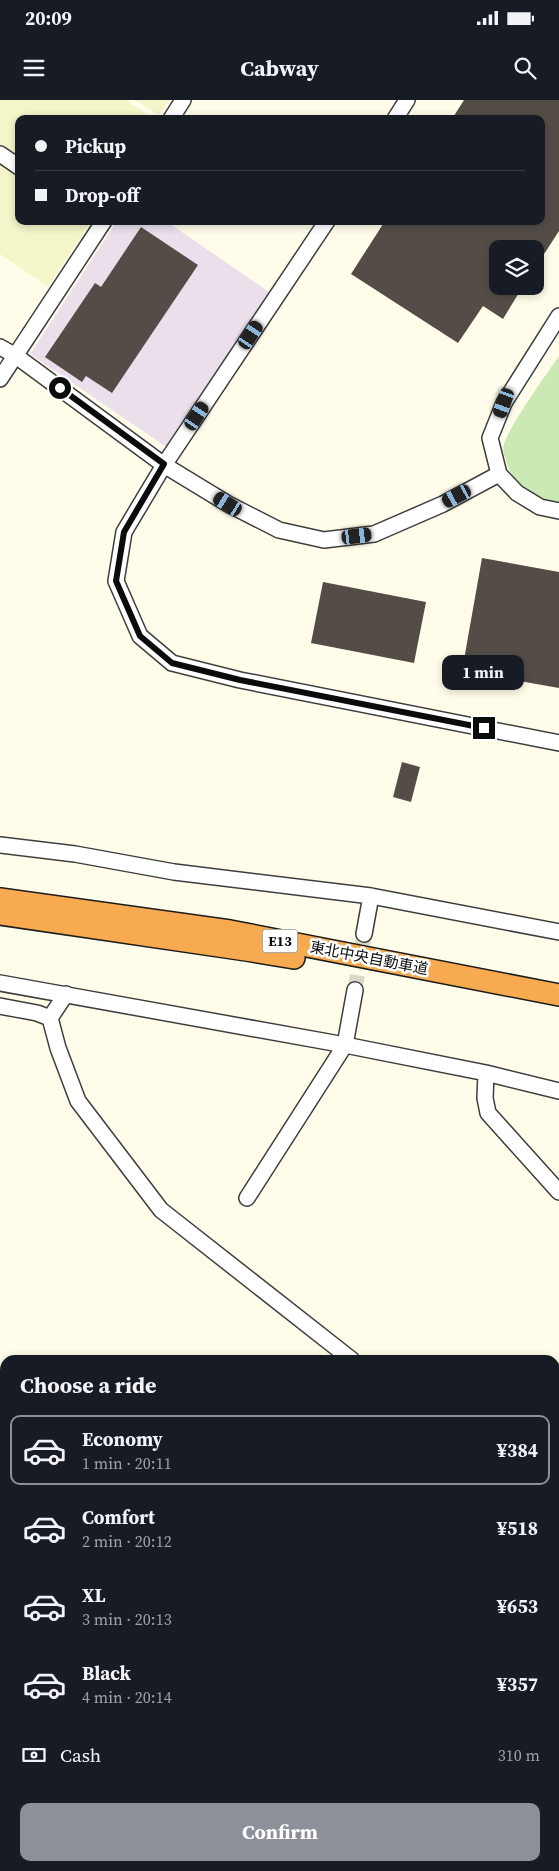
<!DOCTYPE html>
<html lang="en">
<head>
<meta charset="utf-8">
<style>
  :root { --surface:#171b24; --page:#242831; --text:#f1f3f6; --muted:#9ea1a6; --line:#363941; --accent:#8c9099 }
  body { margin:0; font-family:"Source Serif 4","Noto Sans JP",serif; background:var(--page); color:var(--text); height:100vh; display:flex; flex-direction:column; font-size:19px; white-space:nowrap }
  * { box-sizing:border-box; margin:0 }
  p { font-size:16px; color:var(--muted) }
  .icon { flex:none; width:28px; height:28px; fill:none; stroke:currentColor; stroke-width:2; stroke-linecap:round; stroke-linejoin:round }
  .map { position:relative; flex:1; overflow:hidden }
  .details { position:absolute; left:0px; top:1255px; width:560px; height:516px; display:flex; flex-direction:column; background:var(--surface); border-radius:15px 15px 0 0; box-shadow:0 2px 8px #0003 }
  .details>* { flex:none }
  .guide { position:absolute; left:15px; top:15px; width:530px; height:110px; border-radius:10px; box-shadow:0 2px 8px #0003; display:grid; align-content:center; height:110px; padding:0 20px; background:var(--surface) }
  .buttons { position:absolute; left:489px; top:140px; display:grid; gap:10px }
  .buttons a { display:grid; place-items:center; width:55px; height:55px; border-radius:10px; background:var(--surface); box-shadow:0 2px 8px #0003; font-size:25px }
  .end { position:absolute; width:22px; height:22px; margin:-11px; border:6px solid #0b0b0b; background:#fff; box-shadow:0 0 0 2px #fff }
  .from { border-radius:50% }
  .bubble { position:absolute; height:35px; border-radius:10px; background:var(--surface); box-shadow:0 2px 8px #0003; font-size:16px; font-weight:700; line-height:35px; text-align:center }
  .car { position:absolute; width:15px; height:30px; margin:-15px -8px; border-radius:6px; box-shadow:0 0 4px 1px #0007; background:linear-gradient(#222 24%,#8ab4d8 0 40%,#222 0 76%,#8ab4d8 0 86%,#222 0) }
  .guide b { display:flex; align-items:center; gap:18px; height:48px; font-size:19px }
  .guide b+b { border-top:1px solid var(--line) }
  .guide i { width:12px; height:12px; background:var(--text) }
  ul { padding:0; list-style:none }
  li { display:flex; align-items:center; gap:15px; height:70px; margin:0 10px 8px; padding:0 10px; border:2px solid transparent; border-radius:10px }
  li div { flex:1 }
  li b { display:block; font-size:19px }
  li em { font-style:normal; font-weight:700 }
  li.current { border-color:var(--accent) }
  li>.icon { width:45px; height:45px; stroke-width:1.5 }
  h2 { padding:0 20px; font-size:22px; line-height:60px }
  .pay { display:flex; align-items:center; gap:12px; height:55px; padding:0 20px; font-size:19px }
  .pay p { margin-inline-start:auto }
  .primary-button { display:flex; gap:10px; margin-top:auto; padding:10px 20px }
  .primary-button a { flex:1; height:58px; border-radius:10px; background:var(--accent); color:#fff; font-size:20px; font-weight:700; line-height:58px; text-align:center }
  .status { display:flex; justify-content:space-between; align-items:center; height:35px; padding:0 25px; background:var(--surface); direction:ltr }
  .status svg { height:14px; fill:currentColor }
  header { display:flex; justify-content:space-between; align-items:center; height:65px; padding:0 20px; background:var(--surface); font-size:22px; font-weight:700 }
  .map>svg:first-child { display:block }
  .industrial { fill:#eadfeb }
  .farmland { fill:#f5f5ca }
  .green { fill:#cbe9b3 }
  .forest { fill:#acda92 }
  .water { fill:#add5f7; stroke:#3384cf }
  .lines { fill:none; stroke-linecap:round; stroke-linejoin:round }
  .river { stroke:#add5f7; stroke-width:26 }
  .building { fill:#544d47 }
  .minor-tunnel { stroke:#dad9c8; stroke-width:15; stroke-dasharray:15 8; stroke-linecap:butt }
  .minor-casing { stroke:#3e3e3e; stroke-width:18 }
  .highway-casing { stroke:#1c1c1c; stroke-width:24 }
  .minor { stroke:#fff; stroke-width:15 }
  .highway { stroke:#f7aa50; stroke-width:21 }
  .route { stroke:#0b0b0b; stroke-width:6 }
  .labels { text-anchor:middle; stroke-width:5; stroke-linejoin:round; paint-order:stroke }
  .shield { fill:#fff; stroke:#545454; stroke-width:1 }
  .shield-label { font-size:14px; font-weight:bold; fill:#0b0b0b }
  .street-label { font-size:15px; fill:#0b0b0b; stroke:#fff }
</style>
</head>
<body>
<div class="status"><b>20:09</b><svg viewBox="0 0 49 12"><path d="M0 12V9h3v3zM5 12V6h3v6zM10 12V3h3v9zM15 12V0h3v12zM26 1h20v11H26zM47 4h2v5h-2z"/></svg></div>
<header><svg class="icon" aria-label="menu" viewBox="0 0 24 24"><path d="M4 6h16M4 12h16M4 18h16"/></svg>Cabway<svg class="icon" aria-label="search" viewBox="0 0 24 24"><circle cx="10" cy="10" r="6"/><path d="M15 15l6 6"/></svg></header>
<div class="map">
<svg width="559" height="1771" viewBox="0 0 559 1771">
  <rect width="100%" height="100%" fill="#fffde9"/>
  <path class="industrial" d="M117,121H166L272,194L172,345L165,346L30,254Z"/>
  <path class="farmland" d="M0,0H126L154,19H19V58L0,45Z
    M135,0H169L159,15Z
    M0,64L19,77V121H85L89,124L48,187L0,154Z"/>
  <path class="green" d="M559,256V404C533,399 513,388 506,360C505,357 503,352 503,349C503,334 548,272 559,256Z"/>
  <path class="forest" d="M555,1550H559V1771H457L432,1766H555Z
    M0,1554H5V1766H391L372,1771H0Z"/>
  <path class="water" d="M559,1447V1533L555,1532V1452Z"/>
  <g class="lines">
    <path class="river" d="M0,1531L5,1529"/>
  </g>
  <path class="building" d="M464,0H559V131L535,168V149H498V186H523L503,219L483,206L458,243L351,174L385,121H541V19H452Z
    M141,127L198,165L112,293L86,276L82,282L45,257L95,183L101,187Z
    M482,458L559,472V588L462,571Z
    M323,482L426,502L414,563L311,543Z
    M402,662L420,667L411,702L393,697Z"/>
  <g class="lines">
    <path class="minor-tunnel" d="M355,890L364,834"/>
    <defs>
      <path id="minor" d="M171,19L183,0
        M395,19L407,0
        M0,54L19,67
        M327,121L164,365L124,432L116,481L140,536L172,563L240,580L559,643
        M559,216L504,303L490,338L499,374L517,393L540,407L559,411
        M0,247L16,256L164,365L228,404L279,430L324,440L374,434L443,404L499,374
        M0,279L104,121
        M0,745L75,754L174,772L371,796L559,832
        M364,834L371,796
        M0,883L345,945L486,973L559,991
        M66,894L50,918L58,948L78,1001L161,1110L352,1260
        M0,906L37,913L50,918
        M486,973L485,998L488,1013L559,1092
        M247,1098L345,945L355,890
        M555,1318H559
        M0,1341L5,1342"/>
      <path id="highway" d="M0,799L230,831L559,895
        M0,814L246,850L294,858"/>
    </defs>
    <use href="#minor" class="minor-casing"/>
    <use href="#highway" class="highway-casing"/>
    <use href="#minor" class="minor"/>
    <use href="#highway" class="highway"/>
  </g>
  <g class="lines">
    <path class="route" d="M60,288L164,364L124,432L116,481L140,536L172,563L240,580L484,628"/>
  </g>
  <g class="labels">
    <rect class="shield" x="262.5" y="829.5" width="35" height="23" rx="4"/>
    <g class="shield-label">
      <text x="280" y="846">E13</text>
    </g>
    <g class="street-label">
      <text transform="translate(369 858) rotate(11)" y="5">東北中央自動車道</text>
    </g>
  </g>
</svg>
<div class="buttons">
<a><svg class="icon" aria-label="layers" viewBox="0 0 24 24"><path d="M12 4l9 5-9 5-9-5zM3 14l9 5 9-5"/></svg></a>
</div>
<i class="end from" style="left:60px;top:288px"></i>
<i class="end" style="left:484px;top:628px"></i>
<div class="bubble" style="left:442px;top:555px;width:82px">1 min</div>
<i class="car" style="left:251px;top:235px;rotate:34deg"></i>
<i class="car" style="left:504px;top:303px;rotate:200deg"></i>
<i class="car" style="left:197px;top:316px;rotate:33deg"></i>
<i class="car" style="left:457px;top:396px;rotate:242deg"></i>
<i class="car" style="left:228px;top:404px;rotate:302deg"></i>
<i class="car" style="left:357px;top:436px;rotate:83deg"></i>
<div class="guide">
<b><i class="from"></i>Pickup</b>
<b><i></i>Drop-off</b>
</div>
<section class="details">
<h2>Choose a ride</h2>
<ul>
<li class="current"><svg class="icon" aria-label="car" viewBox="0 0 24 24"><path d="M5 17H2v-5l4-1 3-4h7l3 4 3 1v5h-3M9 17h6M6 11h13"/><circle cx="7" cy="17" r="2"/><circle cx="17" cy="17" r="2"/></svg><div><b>Economy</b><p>1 min · 20:11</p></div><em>¥384</em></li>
<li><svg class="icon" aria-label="car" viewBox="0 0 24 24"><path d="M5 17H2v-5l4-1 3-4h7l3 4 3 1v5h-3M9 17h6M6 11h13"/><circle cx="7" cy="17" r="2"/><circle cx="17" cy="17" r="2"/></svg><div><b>Comfort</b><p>2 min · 20:12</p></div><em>¥518</em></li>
<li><svg class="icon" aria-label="car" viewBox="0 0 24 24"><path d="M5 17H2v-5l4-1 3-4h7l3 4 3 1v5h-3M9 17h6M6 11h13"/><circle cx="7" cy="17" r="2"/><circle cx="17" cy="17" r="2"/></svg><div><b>XL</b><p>3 min · 20:13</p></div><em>¥653</em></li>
<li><svg class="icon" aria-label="car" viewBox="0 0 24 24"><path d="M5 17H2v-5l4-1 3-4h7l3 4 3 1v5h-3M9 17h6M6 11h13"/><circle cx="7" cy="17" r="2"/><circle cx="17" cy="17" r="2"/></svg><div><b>Black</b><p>4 min · 20:14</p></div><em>¥357</em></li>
</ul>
<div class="pay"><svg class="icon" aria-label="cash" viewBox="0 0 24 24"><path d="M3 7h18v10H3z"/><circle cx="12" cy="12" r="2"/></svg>Cash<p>310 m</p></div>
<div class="primary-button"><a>Confirm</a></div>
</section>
</div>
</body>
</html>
